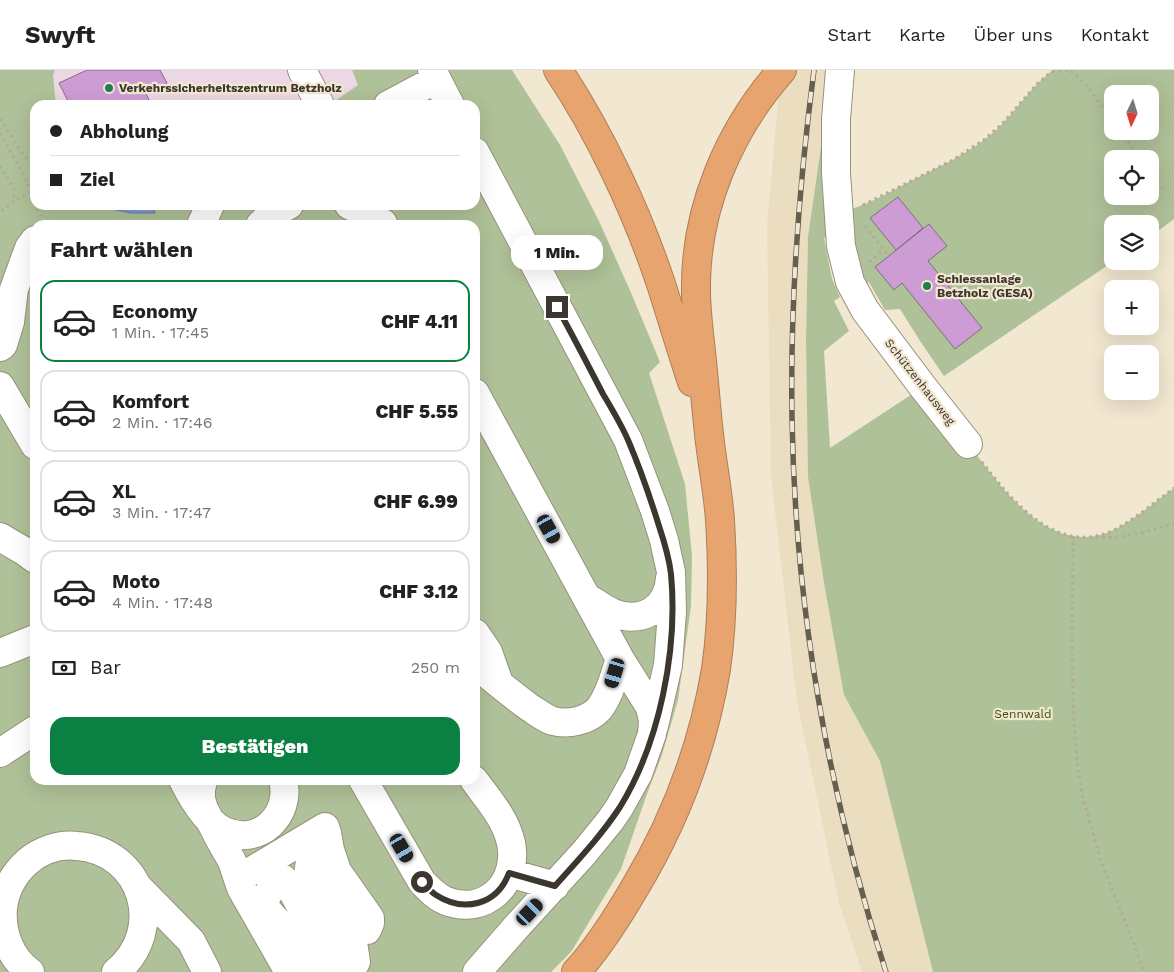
<!DOCTYPE html>
<html lang="de">
<head>
<meta charset="utf-8">
<style>
  :root { --surface:#fff; --page:#f6f6f6; --text:#222; --muted:#767676; --line:#e0e0e0; --accent:#0b8043 }
  body { margin:0; font-family:"Work Sans",sans-serif; background:var(--page); color:var(--text); height:100vh; display:flex; flex-direction:column; font-size:19px; white-space:nowrap }
  * { box-sizing:border-box; margin:0 }
  p { font-size:16px; color:var(--muted) }
  .icon { flex:none; width:28px; height:28px; fill:none; stroke:currentColor; stroke-width:2; stroke-linecap:round; stroke-linejoin:round }
  .map { position:relative; flex:1; overflow:hidden }
  .sheet { position:absolute; left:30px; top:150px; width:450px; height:565px; display:flex; flex-direction:column; background:var(--surface); border-radius:15px; box-shadow:0 5px 20px #0002 }
  .sheet>* { flex:none }
  .banner { position:absolute; left:30px; top:30px; width:450px; height:110px; border-radius:15px; box-shadow:0 5px 20px #0002; display:grid; align-content:center; height:110px; padding:0 20px; background:var(--surface) }
  .needle { width:32px; rotate:184deg }
  .tools { position:absolute; left:1104px; top:15px; display:grid; gap:10px }
  .tools a { display:grid; place-items:center; width:55px; height:55px; border-radius:10px; background:var(--surface); box-shadow:0 5px 20px #0002; font-size:25px }
  .end { position:absolute; width:22px; height:22px; margin:-11px; border:6px solid #3c372e; background:#fff; box-shadow:0 0 0 2px #fff }
  .from { border-radius:50% }
  .bubble { position:absolute; height:35px; border-radius:15px; background:var(--surface); box-shadow:0 5px 20px #0002; font-size:16px; font-weight:800; line-height:35px; text-align:center }
  .car { position:absolute; width:15px; height:30px; margin:-15px -8px; border-radius:6px; box-shadow:0 0 4px 1px #0007; background:linear-gradient(#222 24%,#8ab4d8 0 40%,#222 0 76%,#8ab4d8 0 86%,#222 0) }
  .banner b { display:flex; align-items:center; gap:18px; height:48px; font-size:19px }
  .banner b+b { border-top:1px solid var(--line) }
  .banner i { width:12px; height:12px; background:var(--text) }
  ul { padding:0; list-style:none }
  li { display:flex; align-items:center; gap:15px; height:82px; margin:0 10px 8px; padding:0 10px; border:2px solid var(--line); border-radius:15px }
  li div { flex:1 }
  li b { display:block; font-size:19px }
  li em { font-style:normal; font-weight:800 }
  li.on { border-color:var(--accent) }
  li>.icon { width:45px; height:45px; stroke-width:1.5 }
  h2 { padding:0 20px; font-size:22px; line-height:60px }
  .pay { display:flex; align-items:center; gap:12px; height:55px; padding:0 20px; font-size:19px }
  .pay p { margin-inline-start:auto }
  .button { display:flex; gap:10px; margin-top:auto; padding:10px 20px }
  .button a { flex:1; height:58px; border-radius:15px; background:var(--accent); color:#fff; font-size:20px; font-weight:800; line-height:58px; text-align:center }
  header { display:flex; align-items:center; gap:30px; box-sizing:border-box; height:70px; padding:0 25px; background:var(--surface); border-bottom:1px solid var(--line) }
  header strong { font-size:24px }
  nav { display:flex; gap:28px; margin-inline-start:auto; font-size:18px }
  .map>svg:first-child { display:block }
  .commercial { fill:#ecd7e5 }
  .built { fill:#ebddbf }
  .green { fill:#afc198; fill-rule:evenodd }
  .water { fill:#7b9cd8; stroke:#687ea5 }
  .building { fill:#ce9cd5; stroke:#7d6d7f }
  .lines { fill:none; stroke-linecap:round; stroke-linejoin:round }
  .minor-casing { stroke:#99907a; stroke-width:30 }
  .highway-casing { stroke:#ac7e58; stroke-width:30 }
  .path { stroke:#b3aa98; stroke-width:3; stroke-dasharray:2.5 4; stroke-linecap:butt }
  .minor { stroke:#fff; stroke-width:28 }
  .highway { stroke:#e8a46e; stroke-width:28 }
  .rail-casing { stroke:#655f52; stroke-width:5.5 }
  .rail { stroke:#f2e7d0; stroke-width:4; stroke-dasharray:11; stroke-linecap:butt }
  .route { stroke:#3c372e; stroke-width:6 }
  .poi-dot { fill:#277c4f; stroke:#f2e7d0; stroke-width:2 }
  .labels { text-anchor:middle; stroke-width:4.5; stroke-linejoin:round; paint-order:stroke }
  .poi-label { font-size:12px; font-weight:bold; fill:#3c372e; stroke:#f2e7d0; text-anchor:start }
  .street-label { font-size:12px; fill:#3c372e; stroke:#f2e7d0 }
  .park-label { font-size:12px; fill:#374f00; stroke:#f2e7d0 }
</style>
</head>
<body>
<header>
<strong>Swyft</strong>
<nav><a>Start</a><a>Karte</a><a>Über uns</a><a>Kontakt</a></nav>
</header>
<div class="map">
<svg width="1174" height="902" viewBox="0 0 1174 902">
  <rect width="100%" height="100%" fill="#f2e7d0"/>
  <path class="commercial" d="M55,0H352L359,15L335,31L317,29L303,35H56L53,5Z"/>
  <path class="built" d="M782,0H831L808,167L806,270L808,407L824,513L844,625L880,691L933,902H862L839,833L797,632L771,406L767,156L778,31Z"/>
  <path class="green" d="M0,0H55L53,5L56,35H35V135H91L131,143L155,142L153,135H475V35H303L329,24L335,31L358,15L352,0H512L560,75L598,149L632,225L660,292L649,303L685,414L692,486L691,536L678,630L662,685L647,724L621,799L571,882L551,902H0ZM35,155H475V710H35Z
    M1053,0H1174V149L1150,167V154H1112V191H1114L944,306L922,274L900,239L885,240L869,212L853,220L840,165L824,168L832,209L840,227L834,231L849,261L824,281L830,378L923,317C940,339 958,361 975,383C1005,422 1047,481 1104,464C1126,457 1155,432 1174,418V902H933L880,691L844,625L824,513L808,407L806,270L808,167L825,48L839,142C864,137 886,124 909,112C939,97 970,83 995,61C1016,42 1030,17 1053,0ZM1112,24H1150V61H1112ZM1112,89H1150V126H1112Z"/>
  <path class="water" d="M91,135H153L155,143H131Z"/>
  <path class="building" d="M87,0H160L167,13L146,23L151,35H67L65,32L68,31L59,13Z
    M898,127L923,158L896,180L870,148Z
    M929,154L947,176L928,191L982,258L955,279L902,213L894,220L875,197Z"/>
  <g class="lines">
    <defs>
      <path id="minor" d="M302,0L320,35
        M432,0L450,35
        M840,0L836,49V103L841,176L850,212L865,240L923,317L968,374
        M388,35L437,9
        M475,82L628,370L655,441L664,470L671,502L672,542L668,595L654,656
        M349,135L383,153
        M201,155L210,135
        M260,155L269,146L289,135
        M0,277L3,275L10,252L14,219L29,178L35,170
        M0,316L35,375
        M475,323L620,589L650,637L653,650L652,664L638,704L619,738L610,751L584,783L518,855L477,902
        M0,467L24,481L35,489
        M586,527C595,532 604,539 613,543C642,554 668,539 670,508
        M475,563L488,582L499,613
        M0,583L35,569
        M475,594C493,609 511,624 529,637C537,642 544,648 553,651C568,655 588,651 599,639C610,625 614,606 620,589
        M0,683L35,660
        M183,710C191,726 207,753 224,761C259,777 292,745 283,710
        M203,710L201,720V729L204,739L221,772L232,791L241,818L289,902
        M363,710L422,812C429,819 436,827 446,831C486,846 519,813 511,773C506,749 488,729 474,710
        M509,803L555,816
        M238,809L325,757L327,763L330,780L337,801L370,848V853L367,860H363L358,858L353,852L332,816L315,792L310,791L308,805L310,826L314,834L327,849L343,862L353,872L356,892L351,899L347,901L341,899L335,894L318,868L294,824L287,813L282,808L277,810L272,816L265,830L266,839L308,885L315,902
        M138,817L191,871L207,902
        M30,902C10,888 1,862 3,838C5,820 14,804 27,792C41,780 59,774 77,776C143,781 167,860 116,902"/>
      <path id="highway" d="M558,0C600,63 636,140 660,211C671,245 681,279 692,312
        M576,902C599,877 617,848 634,819C675,751 703,677 716,599C723,551 723,498 720,450C718,421 712,393 709,364C706,337 704,309 701,282C699,262 696,241 696,220C695,139 729,60 782,0"/>
    </defs>
    <use href="#minor" class="minor-casing"/>
    <use href="#highway" class="highway-casing"/>
    <path class="path" d="M0,49L24,86L35,94
      M1120,61L1141,89
      M0,63L28,113L29,122L13,132
      M0,96L14,118L13,132L0,142
      M1150,101L1165,121
      M40,135L36,138L41,146
      M863,135L953,90L985,69L1002,54L1037,14L1051,2L1065,0H1069L1075,4L1088,17L1112,51
      M865,156L888,185
      M869,192L884,180
      M982,392C1013,432 1057,487 1114,460C1135,449 1155,432 1174,418
      M1073,466L1072,560L1073,632L1075,668L1078,700L1082,725L1102,794L1133,871L1144,902
      M1096,467C1123,470 1149,460 1174,454"/>
    <use href="#minor" class="minor"/>
    <use href="#highway" class="highway"/>
    <defs>
      <path id="rail" d="M814,0C799,115 790,232 792,348C795,536 828,723 886,902"/>
    </defs>
    <use href="#rail" class="rail-casing"/>
    <use href="#rail" class="rail"/>
  </g>
  <g class="lines">
    <path class="route" d="M422,812C426,816 431,822 436,825C464,843 497,835 509,803L555,816C578,790 601,766 620,737C660,672 678,579 671,504C669,487 664,471 659,456C650,427 640,398 628,370C621,354 612,339 603,324C588,295 573,266 557,237"/>
  </g>
  <g class="poi-dot">
    <circle cx="109" cy="18" r="5"/>
    <circle cx="927" cy="216" r="5"/>
  </g>
  <g class="labels">
    <g class="poi-label">
      <text x="119" y="22">Verkehrssicherheitszentrum Betzholz</text>
      <text x="937" y="213">Schiessanlage<tspan x="937" dy="14">Betzholz (GESA)</tspan></text>
    </g>
    <g class="street-label">
      <text transform="translate(920 312) rotate(52)" y="4">Schützenhausweg</text>
    </g>
    <g class="park-label">
      <text x="1023" y="648">Sennwald</text>
    </g>
  </g>
</svg>
<div class="tools">
<a><svg class="needle" viewBox="-14 -14 28 28"><path d="M0-13l5 13h-10z" fill="#e53935"/><path d="M0 13l5-13h-10z" fill="#767676"/></svg></a>
<a><svg class="icon" aria-label="locate" viewBox="0 0 24 24"><circle cx="12" cy="12" r="6"/><path d="M12 2v4M12 18v4M2 12h4M18 12h4"/></svg></a>
<a><svg class="icon" aria-label="layers" viewBox="0 0 24 24"><path d="M12 4l9 5-9 5-9-5zM3 14l9 5 9-5"/></svg></a>
<a>+</a>
<a>−</a>
</div>
<i class="end from" style="left:422px;top:812px"></i>
<i class="end" style="left:557px;top:237px"></i>
<div class="bubble" style="left:511px;top:165px;width:92px">1 Min.</div>
<i class="car" style="left:549px;top:459px;rotate:151deg"></i>
<i class="car" style="left:615px;top:603px;rotate:197deg"></i>
<i class="car" style="left:402px;top:778px;rotate:150deg"></i>
<i class="car" style="left:530px;top:842px;rotate:44deg"></i>
<div class="banner">
<b><i class="from"></i>Abholung</b>
<b><i></i>Ziel</b>
</div>
<section class="sheet">
<h2>Fahrt wählen</h2>
<ul>
<li class="on"><svg class="icon" aria-label="car" viewBox="0 0 24 24"><path d="M5 17H2v-5l4-1 3-4h7l3 4 3 1v5h-3M9 17h6M6 11h13"/><circle cx="7" cy="17" r="2"/><circle cx="17" cy="17" r="2"/></svg><div><b>Economy</b><p>1 Min. · 17:45</p></div><em>CHF 4.11</em></li>
<li><svg class="icon" aria-label="car" viewBox="0 0 24 24"><path d="M5 17H2v-5l4-1 3-4h7l3 4 3 1v5h-3M9 17h6M6 11h13"/><circle cx="7" cy="17" r="2"/><circle cx="17" cy="17" r="2"/></svg><div><b>Komfort</b><p>2 Min. · 17:46</p></div><em>CHF 5.55</em></li>
<li><svg class="icon" aria-label="car" viewBox="0 0 24 24"><path d="M5 17H2v-5l4-1 3-4h7l3 4 3 1v5h-3M9 17h6M6 11h13"/><circle cx="7" cy="17" r="2"/><circle cx="17" cy="17" r="2"/></svg><div><b>XL</b><p>3 Min. · 17:47</p></div><em>CHF 6.99</em></li>
<li><svg class="icon" aria-label="car" viewBox="0 0 24 24"><path d="M5 17H2v-5l4-1 3-4h7l3 4 3 1v5h-3M9 17h6M6 11h13"/><circle cx="7" cy="17" r="2"/><circle cx="17" cy="17" r="2"/></svg><div><b>Moto</b><p>4 Min. · 17:48</p></div><em>CHF 3.12</em></li>
</ul>
<div class="pay"><svg class="icon" aria-label="cash" viewBox="0 0 24 24"><path d="M3 7h18v10H3z"/><circle cx="12" cy="12" r="2"/></svg>Bar<p>250 m</p></div>
<div class="button"><a>Bestätigen</a></div>
</section>
</div>
</body>
</html>
